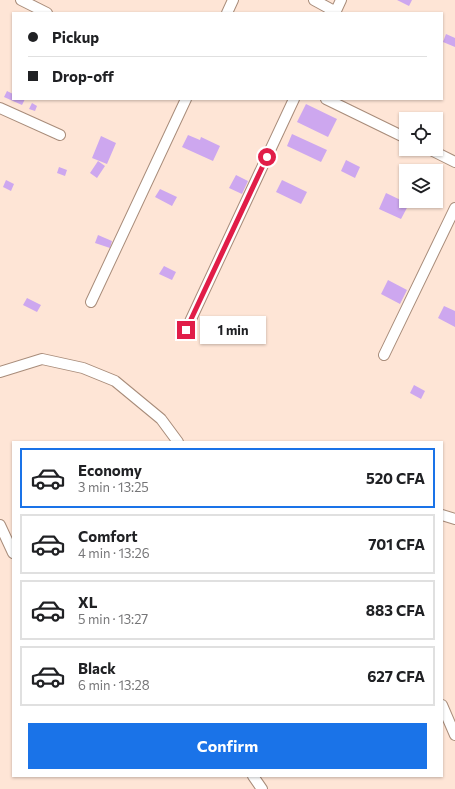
<!DOCTYPE html>
<html lang="en">
<head>
<meta charset="utf-8">
<style>
  :root { --surface:#fff; --page:#f6f6f6; --text:#202124; --muted:#757577; --line:#e0e0e0; --accent:#1a73e8 }
  body { margin:0; font-family:Commissioner,sans-serif; background:var(--page); color:var(--text); height:100vh; display:flex; flex-direction:column; font-size:15px; white-space:nowrap }
  * { box-sizing:border-box; margin:0 }
  p { font-size:13px; color:var(--muted) }
  .icon { flex:none; width:22px; height:22px; fill:none; stroke:currentColor; stroke-width:2; stroke-linecap:round; stroke-linejoin:round }
  .map { position:relative; flex:1; overflow:hidden }
  .details { position:absolute; left:12px; top:441px; width:431px; height:336px; display:flex; flex-direction:column; background:var(--surface); border-radius:0px; box-shadow:0 1px 3px #0004 }
  .details>* { flex:none }
  .banner { position:absolute; left:12px; top:12px; width:431px; height:88px; border-radius:0px; box-shadow:0 1px 3px #0004; display:grid; align-content:center; height:88px; padding:0 16px; background:var(--surface) }
  .tools { position:absolute; left:399px; top:112px; display:grid; gap:8px }
  .tools a { display:grid; place-items:center; width:44px; height:44px; border-radius:0px; background:var(--surface); box-shadow:0 1px 3px #0004; font-size:20px }
  .end { position:absolute; width:18px; height:18px; margin:-9px; border:5px solid #e11d48; background:#fff; box-shadow:0 0 0 2px #fff }
  .from { border-radius:50% }
  .bubble { position:absolute; height:28px; border-radius:0px; background:var(--surface); box-shadow:0 1px 3px #0004; font-size:13px; font-weight:700; line-height:28px; text-align:center }
  .banner b { display:flex; align-items:center; gap:14px; height:38px; font-size:15px }
  .banner b+b { border-top:1px solid var(--line) }
  .banner i { width:10px; height:10px; background:var(--text) }
  ul { padding:7px 0 0; list-style:none }
  li { display:flex; align-items:center; gap:12px; height:60px; margin:0 8px 6px; padding:0 8px; border:2px solid var(--line); border-radius:0px }
  li div { flex:1 }
  li b { display:block; font-size:15px }
  li em { font-style:normal; font-weight:700 }
  li.current { border-color:var(--accent) }
  li>.icon { width:36px; height:36px; stroke-width:1.5 }
  .button { display:flex; gap:8px; margin-top:auto; padding:8px 16px }
  .button a { flex:1; height:46px; border-radius:0px; background:var(--accent); color:#fff; font-size:16px; font-weight:700; line-height:46px; text-align:center }
  .map>svg:first-child { display:block }
  .building { fill:#cda7ef }
  .lines { fill:none; stroke-linecap:round; stroke-linejoin:round }
  .minor-casing { stroke:#a88c7a; stroke-width:12 }
  .minor { stroke:#fff; stroke-width:10 }
  .route { stroke:#e11d48; stroke-width:5 }
</style>
</head>
<body>
<div class="map">
<svg width="455" height="789" viewBox="0 0 455 789">
  <rect width="100%" height="100%" fill="#fee5d6"/>
  <path class="building" d="M397,0H412L409,6Z
    M446,34L455,38V47L443,42Z
    M7,91L13,94V99H25L22,105L4,97Z
    M32,103L37,106L35,111L29,109Z
    M306,104L337,119L328,137L297,122Z
    M292,134L327,150L321,162L287,146Z
    M188,135L200,140L201,137L220,146L213,161L182,147Z
    M101,136L116,143L107,164L92,158Z
    M346,160L360,167L355,178L341,171Z
    M98,161L105,166L97,178L90,173Z
    M59,167L67,170L65,176L57,173Z
    M236,175L248,181L242,194L229,188Z
    M6,180L14,184L11,191L3,187Z
    M282,180L307,192L301,204L276,192Z
    M160,189L177,197L172,206L155,197Z
    M386,193L409,204L401,219L379,209Z
    M98,235L112,241L110,248L95,243Z
    M164,266L176,272L172,280L159,274Z
    M388,280L407,290L400,304L381,294Z
    M27,298L41,305L37,312L23,305Z
    M444,306L455,311V327L438,318Z
    M414,385L425,391L421,399L410,393Z"/>
  <g class="lines">
    <defs>
      <path id="minor" d="M21,0L47,13
        M314,0L336,12
        M227,13L233,0
        M335,13L341,0
        M326,99L406,138
        M0,108L60,135
        M429,149L455,162
        M91,302L186,99
        M186,330L294,99
        M384,355L455,208
        M0,372L42,359L83,368L115,381L161,419L178,442
        M442,515L455,519
        M0,525L13,553
        M442,705L455,735
        M253,776L262,789"/>
    </defs>
    <use href="#minor" class="minor-casing"/>
    <use href="#minor" class="minor"/>
  </g>
  <g class="lines">
    <path class="route" d="M186,330L267,157"/>
  </g>
</svg>
<div class="tools">
<a><svg class="icon" aria-label="locate" viewBox="0 0 24 24"><circle cx="12" cy="12" r="6"/><path d="M12 2v4M12 18v4M2 12h4M18 12h4"/></svg></a>
<a><svg class="icon" aria-label="layers" viewBox="0 0 24 24"><path d="M12 4l9 5-9 5-9-5zM3 14l9 5 9-5"/></svg></a>
</div>
<i class="end from" style="left:267px;top:157px"></i>
<i class="end" style="left:186px;top:330px"></i>
<div class="bubble" style="left:200px;top:316px;width:66px">1 min</div>
<div class="banner">
<b><i class="from"></i>Pickup</b>
<b><i></i>Drop-off</b>
</div>
<section class="details">
<ul>
<li class="current"><svg class="icon" aria-label="car" viewBox="0 0 24 24"><path d="M5 17H2v-5l4-1 3-4h7l3 4 3 1v5h-3M9 17h6M6 11h13"/><circle cx="7" cy="17" r="2"/><circle cx="17" cy="17" r="2"/></svg><div><b>Economy</b><p>3 min · 13:25</p></div><em>520 CFA</em></li>
<li><svg class="icon" aria-label="car" viewBox="0 0 24 24"><path d="M5 17H2v-5l4-1 3-4h7l3 4 3 1v5h-3M9 17h6M6 11h13"/><circle cx="7" cy="17" r="2"/><circle cx="17" cy="17" r="2"/></svg><div><b>Comfort</b><p>4 min · 13:26</p></div><em>701 CFA</em></li>
<li><svg class="icon" aria-label="car" viewBox="0 0 24 24"><path d="M5 17H2v-5l4-1 3-4h7l3 4 3 1v5h-3M9 17h6M6 11h13"/><circle cx="7" cy="17" r="2"/><circle cx="17" cy="17" r="2"/></svg><div><b>XL</b><p>5 min · 13:27</p></div><em>883 CFA</em></li>
<li><svg class="icon" aria-label="car" viewBox="0 0 24 24"><path d="M5 17H2v-5l4-1 3-4h7l3 4 3 1v5h-3M9 17h6M6 11h13"/><circle cx="7" cy="17" r="2"/><circle cx="17" cy="17" r="2"/></svg><div><b>Black</b><p>6 min · 13:28</p></div><em>627 CFA</em></li>
</ul>
<div class="button"><a>Confirm</a></div>
</section>
</div>
</body>
</html>
